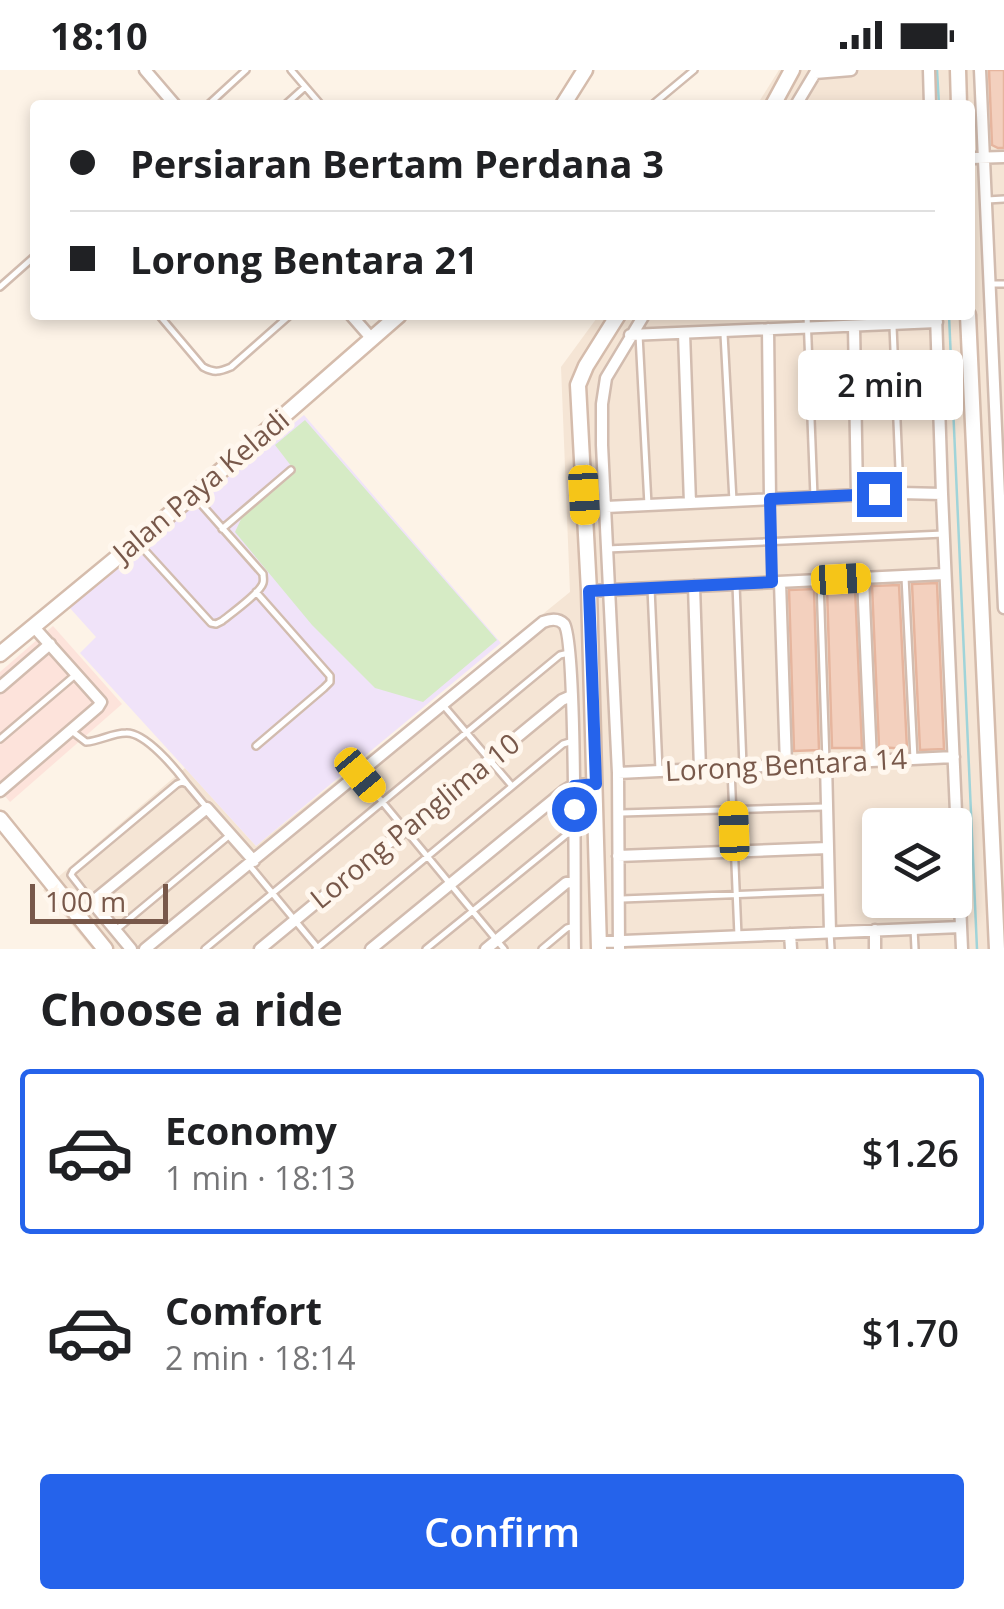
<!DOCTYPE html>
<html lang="en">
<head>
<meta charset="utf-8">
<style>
  :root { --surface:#fff; --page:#f2f2f2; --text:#202124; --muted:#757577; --line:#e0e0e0; --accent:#2563eb }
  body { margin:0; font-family:"Open Sans",sans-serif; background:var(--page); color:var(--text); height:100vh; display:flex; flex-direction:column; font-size:38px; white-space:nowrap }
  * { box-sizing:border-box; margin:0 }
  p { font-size:32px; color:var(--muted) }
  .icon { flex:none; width:55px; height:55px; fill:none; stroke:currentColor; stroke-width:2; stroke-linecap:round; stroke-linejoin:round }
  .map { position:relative; height:879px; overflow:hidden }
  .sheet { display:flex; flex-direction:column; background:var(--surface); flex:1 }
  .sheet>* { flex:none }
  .guide { position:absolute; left:30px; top:30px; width:945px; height:220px; border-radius:10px; box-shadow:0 5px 15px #0003; display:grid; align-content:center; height:220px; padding:0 40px; background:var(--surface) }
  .controls { position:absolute; left:862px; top:738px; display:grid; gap:20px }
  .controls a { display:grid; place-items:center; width:110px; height:110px; border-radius:10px; background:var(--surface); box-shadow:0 5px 15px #0003; font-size:50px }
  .scale { position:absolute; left:30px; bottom:25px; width:138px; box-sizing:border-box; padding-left:10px; border:5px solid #78584a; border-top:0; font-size:28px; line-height:35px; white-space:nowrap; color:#78584a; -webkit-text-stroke:8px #fff7ee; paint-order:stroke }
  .end { position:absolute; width:45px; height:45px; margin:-22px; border:12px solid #2563eb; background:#fff; box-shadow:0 0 0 5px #fff }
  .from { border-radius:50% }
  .bubble { position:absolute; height:70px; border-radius:10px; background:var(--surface); box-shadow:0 5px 15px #0003; font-size:32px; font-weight:600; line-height:70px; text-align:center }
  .car { position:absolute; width:30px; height:60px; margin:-30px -15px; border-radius:12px; box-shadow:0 0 8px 2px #0007; background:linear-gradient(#f5c518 24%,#345 0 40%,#f5c518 0 76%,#345 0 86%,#f5c518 0) }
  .guide b { display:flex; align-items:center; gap:35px; height:95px; font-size:38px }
  .guide b+b { border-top:2px solid var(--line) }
  .guide i { width:25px; height:25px; background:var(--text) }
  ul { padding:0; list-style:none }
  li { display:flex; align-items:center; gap:30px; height:165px; margin:0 20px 15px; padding:0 20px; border:5px solid transparent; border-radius:10px }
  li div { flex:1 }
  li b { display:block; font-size:38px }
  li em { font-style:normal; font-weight:600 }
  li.active { border-color:var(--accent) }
  li>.icon { width:90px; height:90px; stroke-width:1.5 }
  h2 { padding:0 40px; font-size:45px; line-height:120px }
  .cta { display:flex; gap:20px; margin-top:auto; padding:20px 40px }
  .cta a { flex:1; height:115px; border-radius:10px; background:var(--accent); color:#fff; font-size:40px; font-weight:600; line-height:115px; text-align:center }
  .status { display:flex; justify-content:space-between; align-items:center; height:70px; padding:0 50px; background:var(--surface); direction:ltr }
  .status svg { height:28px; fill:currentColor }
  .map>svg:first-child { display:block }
  .residential { fill:#f5e5d5; fill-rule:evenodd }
  .commercial { fill:#fde3db }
  .education { fill:#f0e3f9 }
  .green { fill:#d6ebc5 }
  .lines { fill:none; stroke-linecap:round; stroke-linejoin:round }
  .stream { stroke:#a0d4d9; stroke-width:2.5 }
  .building { fill:#f3d0be; stroke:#e6b59e; stroke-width:2.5 }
  .lane-casing { stroke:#d2bcaf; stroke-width:10 }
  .street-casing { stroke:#d2bcaf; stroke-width:15 }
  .secondary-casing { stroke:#d5bcac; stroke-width:19 }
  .lane { stroke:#fff; stroke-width:5 }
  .street { stroke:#fff; stroke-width:10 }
  .secondary { stroke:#fff; stroke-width:14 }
  .route { stroke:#2563eb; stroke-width:12 }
  .labels { text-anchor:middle; stroke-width:10; stroke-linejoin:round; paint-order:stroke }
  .street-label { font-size:28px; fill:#78584a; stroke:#fff7ee }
</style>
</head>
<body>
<div class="status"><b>18:10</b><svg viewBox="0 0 49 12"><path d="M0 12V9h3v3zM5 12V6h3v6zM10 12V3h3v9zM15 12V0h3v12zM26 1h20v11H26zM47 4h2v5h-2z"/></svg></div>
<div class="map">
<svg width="1004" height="879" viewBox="0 0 1004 879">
  <rect width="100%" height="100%" fill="#fdf3e7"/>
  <path class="residential" d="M779,0H1004V879H92L43,820L185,698L256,776L570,522L561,297L599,245H970V35H757ZM880,755H955V830H880Z"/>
  <path class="commercial" d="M53,556L122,634L10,732L0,720V602Z"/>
  <path class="education" d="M304,345L501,573L256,776L80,583L96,567L69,537Z"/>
  <path class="green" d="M305,350L497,570L423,632L375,618L312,555L235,462L242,447L295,401L275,375Z"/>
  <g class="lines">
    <path class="stream" d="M937,0L939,35
      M949,245L977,879"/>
  </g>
  <path class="building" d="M989,0H1004V78H998L992,75Z
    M937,513L944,679L920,680L912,514Z
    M899,515L907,679L879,677L872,516Z
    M855,517L862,678H832L827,518Z
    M814,519L819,680L794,681L789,520Z"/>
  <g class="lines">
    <defs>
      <path id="lane" d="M291,0L321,35
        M208,35L246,0
        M285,35L305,17
        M652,35L694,0
        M987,130L1004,129
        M990,214H1004
        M0,217L35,186
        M159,245L203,297C214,303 219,302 231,297L290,245
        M807,245L814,427
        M893,256L900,423
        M724,264L733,431
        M639,265L648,435
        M770,432L771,511
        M222,459L291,400
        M139,474L211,553L216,554L222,551C232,543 260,523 263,513C264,510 263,507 263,504L194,426
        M607,479L944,464
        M905,507L914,689
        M820,510L826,692
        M736,514L743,696
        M651,518L659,700
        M256,522L330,606V612L324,618L256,676
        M443,635L512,716
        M73,662L86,672C100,671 112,663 126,663C145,662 175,698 187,714
        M0,669L74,606
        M731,699L738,866
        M360,705L504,879
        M621,743L825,737
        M249,795L317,877
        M622,829L829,821
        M92,832L71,805L73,801L177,714L182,712L187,714L207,738
        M914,858L915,879
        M117,859L231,764
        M830,862L831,879
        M205,879L560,585L569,583
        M316,879L563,674L573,671
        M426,879L566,765L572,763
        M542,879L567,858L575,856"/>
      <path id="street" d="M145,0L175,35
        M929,0L930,35
        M980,0L1004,538
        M815,3L851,0
        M796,35L817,0
        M970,88L1004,87
        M351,245L372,269
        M936,245L942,424L962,879
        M854,256L857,425
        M768,259L770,429
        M684,263L690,433
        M630,265L937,252
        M606,437L900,423L942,424
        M863,508L871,691
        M780,512L786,695
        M694,516L700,699
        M589,521L945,504
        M0,617L50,574
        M826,693L830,862
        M618,703L954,687
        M0,721L98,637L101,632L33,556
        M618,786L828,778
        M875,860V879
        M790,864L791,879
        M599,872L961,857
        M131,879L92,832L207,738L254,791
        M145,879L543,552C551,549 558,548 564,554C577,570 574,838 575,879
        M260,879L562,630L571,626
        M371,879L564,721L574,715L596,714
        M486,879L566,813L574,811
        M619,879L618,703L602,375V334L606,308L644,245"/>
      <path id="secondary" d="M958,0L959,35
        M563,35L585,0
        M773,35L792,0
        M968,245L997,879
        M0,584L193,425L399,245
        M0,749L105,879
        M599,879L589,521L578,315L586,296L618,245"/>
    </defs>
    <use href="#lane" class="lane-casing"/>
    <use href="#street" class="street-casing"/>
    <use href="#secondary" class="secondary-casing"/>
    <use href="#lane" class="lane"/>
    <use href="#street" class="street"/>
    <use href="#secondary" class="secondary"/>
  </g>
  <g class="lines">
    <path class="route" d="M574,739V716L596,714L589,521L772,512L770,429L879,424"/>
  </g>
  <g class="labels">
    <g class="street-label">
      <text transform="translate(201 416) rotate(-40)" y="10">Jalan Paya Keladi</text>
      <text transform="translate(786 695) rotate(-3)" y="10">Lorong Bentara 14</text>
      <text transform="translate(415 751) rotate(-39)" y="10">Lorong Panglima 10</text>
    </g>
  </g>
</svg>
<div class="controls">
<a><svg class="icon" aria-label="layers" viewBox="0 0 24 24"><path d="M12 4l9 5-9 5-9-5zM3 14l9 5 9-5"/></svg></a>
</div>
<div class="scale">100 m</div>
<i class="end from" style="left:574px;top:739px"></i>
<i class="end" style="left:879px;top:424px"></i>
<div class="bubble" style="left:798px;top:280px;width:165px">2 min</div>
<i class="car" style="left:584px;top:425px;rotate:177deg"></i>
<i class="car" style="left:841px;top:509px;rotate:87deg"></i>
<i class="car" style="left:360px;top:705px;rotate:140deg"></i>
<i class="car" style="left:734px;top:761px;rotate:358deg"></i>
<div class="guide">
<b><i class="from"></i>Persiaran Bertam Perdana 3</b>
<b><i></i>Lorong Bentara 21</b>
</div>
</div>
<section class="sheet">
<h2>Choose a ride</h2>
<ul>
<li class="active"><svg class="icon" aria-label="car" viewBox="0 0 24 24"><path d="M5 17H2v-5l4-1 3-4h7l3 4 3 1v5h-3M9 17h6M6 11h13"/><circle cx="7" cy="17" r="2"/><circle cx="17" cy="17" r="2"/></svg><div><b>Economy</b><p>1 min · 18:13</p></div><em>$1.26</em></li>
<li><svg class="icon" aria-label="car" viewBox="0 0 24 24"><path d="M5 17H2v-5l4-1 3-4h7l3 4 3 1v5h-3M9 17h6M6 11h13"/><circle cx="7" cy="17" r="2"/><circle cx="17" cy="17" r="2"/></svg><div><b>Comfort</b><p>2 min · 18:14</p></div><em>$1.70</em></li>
</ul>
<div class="cta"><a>Confirm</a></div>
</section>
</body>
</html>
